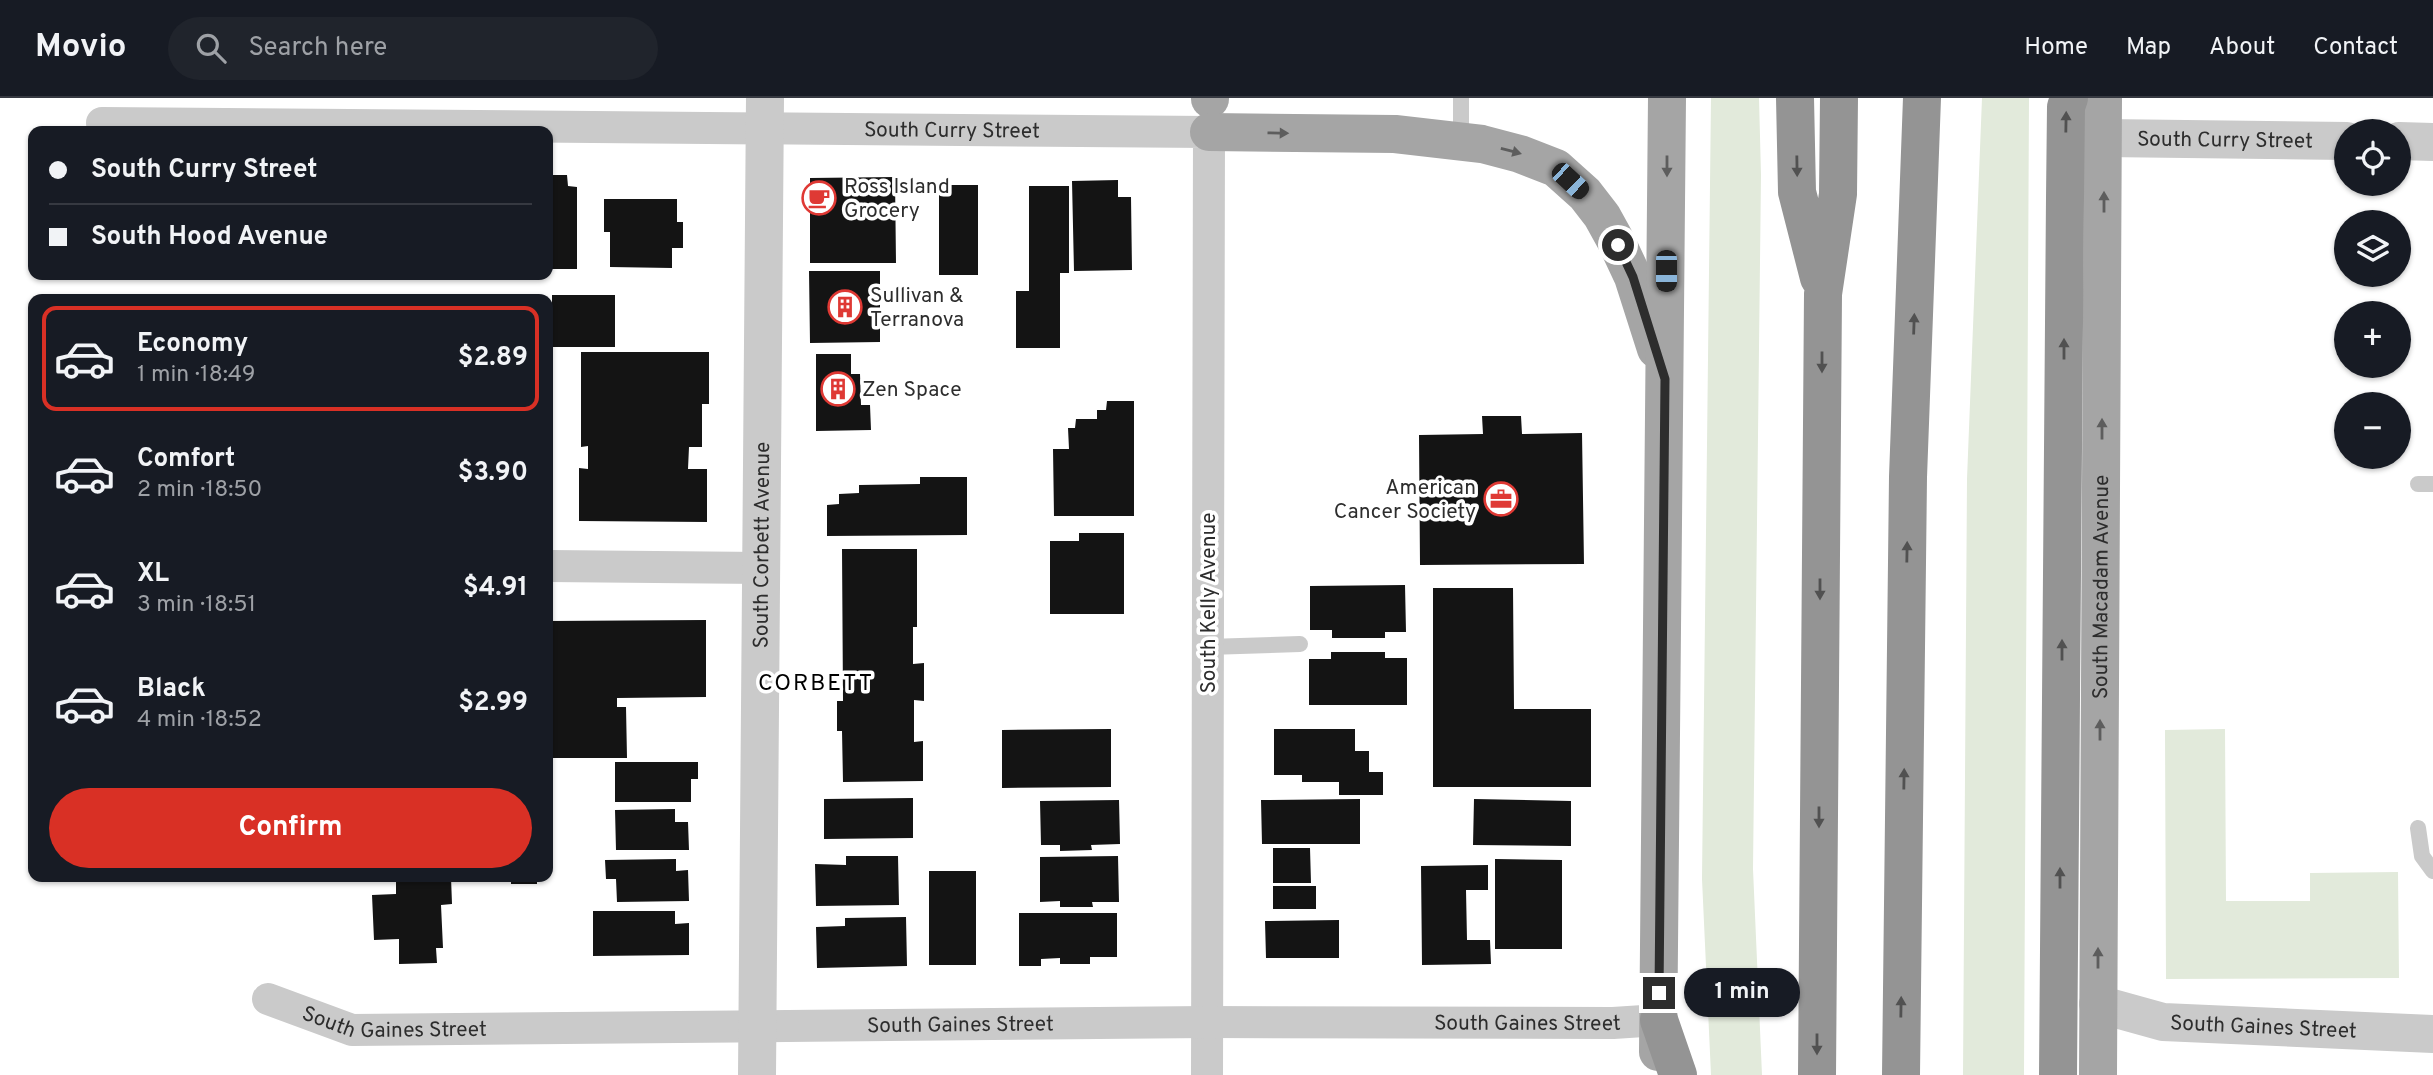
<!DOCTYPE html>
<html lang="en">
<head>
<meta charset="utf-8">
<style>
  :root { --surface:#171b24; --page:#20242c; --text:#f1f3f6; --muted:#9ea1a6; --line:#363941; --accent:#d93025 }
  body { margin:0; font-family:Overpass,sans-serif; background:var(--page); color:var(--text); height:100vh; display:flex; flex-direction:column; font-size:26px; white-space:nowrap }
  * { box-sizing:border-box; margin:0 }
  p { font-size:23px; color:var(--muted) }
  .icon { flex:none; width:38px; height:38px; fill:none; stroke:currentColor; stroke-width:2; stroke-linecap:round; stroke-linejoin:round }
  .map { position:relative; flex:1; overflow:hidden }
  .panel { position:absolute; left:28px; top:196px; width:525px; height:588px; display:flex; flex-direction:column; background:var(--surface); border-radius:14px; box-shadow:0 2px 5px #0004 }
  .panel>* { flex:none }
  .banner { position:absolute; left:28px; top:28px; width:525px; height:154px; border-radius:14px; box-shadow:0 2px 5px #0004; display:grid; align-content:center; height:154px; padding:0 21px; background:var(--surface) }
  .buttons { position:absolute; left:2334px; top:21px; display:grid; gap:14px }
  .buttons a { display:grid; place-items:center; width:77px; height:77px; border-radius:50%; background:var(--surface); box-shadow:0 2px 5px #0004; font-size:35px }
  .end { position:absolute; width:32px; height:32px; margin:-16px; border:9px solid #2d2d2d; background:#fff; box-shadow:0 0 0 4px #fff }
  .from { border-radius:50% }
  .bubble { position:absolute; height:49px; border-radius:24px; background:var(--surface); box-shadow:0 2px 5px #0004; font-size:23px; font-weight:700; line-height:49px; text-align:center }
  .car { position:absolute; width:21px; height:42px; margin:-21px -10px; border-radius:9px; box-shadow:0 0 5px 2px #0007; background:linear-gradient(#222 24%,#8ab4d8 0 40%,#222 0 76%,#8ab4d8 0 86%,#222 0) }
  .banner b { display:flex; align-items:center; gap:24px; height:66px; font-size:26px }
  .banner b+b { border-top:2px solid var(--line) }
  .banner i { width:18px; height:18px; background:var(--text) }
  ul { padding:12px 0 0; list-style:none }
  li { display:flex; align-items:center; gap:21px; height:105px; margin:0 14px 10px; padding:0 7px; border:4px solid transparent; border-radius:14px }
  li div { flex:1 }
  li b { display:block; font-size:26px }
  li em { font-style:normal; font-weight:700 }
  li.on { border-color:var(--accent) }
  li>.icon { width:63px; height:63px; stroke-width:1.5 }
  .button { display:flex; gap:14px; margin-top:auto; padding:14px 21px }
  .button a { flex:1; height:80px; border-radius:42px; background:var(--accent); color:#fff; font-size:28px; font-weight:700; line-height:80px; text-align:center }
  header { display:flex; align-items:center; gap:42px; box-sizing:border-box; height:98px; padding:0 35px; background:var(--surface); border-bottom:2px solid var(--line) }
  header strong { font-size:33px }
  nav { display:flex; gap:38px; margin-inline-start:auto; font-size:24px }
  .search { width:490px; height:63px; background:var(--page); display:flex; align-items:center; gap:18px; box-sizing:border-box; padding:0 24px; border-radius:38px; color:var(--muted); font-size:26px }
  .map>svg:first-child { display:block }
  .green { fill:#e2eadb }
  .building { fill:#141414 }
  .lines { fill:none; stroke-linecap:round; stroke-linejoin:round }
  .service { stroke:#cacaca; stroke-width:16 }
  .minor { stroke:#cacaca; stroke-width:32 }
  .tertiary { stroke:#cacaca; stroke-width:38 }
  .primary { stroke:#a5a5a5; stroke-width:38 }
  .motorway { stroke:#949494; stroke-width:38 }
  .oneway { fill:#515151 }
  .oneway2 { fill:#5d5d5d }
  .route { stroke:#2d2d2d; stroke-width:9 }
  .labels { text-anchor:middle; stroke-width:7; stroke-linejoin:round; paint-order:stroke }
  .street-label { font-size:21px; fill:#2d2d2d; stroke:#fff }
  .poi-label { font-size:21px; fill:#2d2d2d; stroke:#fff; text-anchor:start }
  .neighbourhood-label { font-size:23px; letter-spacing:2px; fill:#000; stroke:#fff }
</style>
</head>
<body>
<header>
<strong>Movio</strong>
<div class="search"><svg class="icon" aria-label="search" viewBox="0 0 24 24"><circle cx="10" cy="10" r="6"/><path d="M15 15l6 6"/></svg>Search here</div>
<nav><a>Home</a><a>Map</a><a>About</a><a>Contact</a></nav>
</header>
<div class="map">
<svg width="2433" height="977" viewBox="0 0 2433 977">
  <rect width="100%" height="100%" fill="#fff"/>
  <path class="green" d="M1711,0H1759L1761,77L1753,771L1762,977H1711L1702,781Z
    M1982,0H2029L2024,977H1963L1967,381Z
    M2225,631L2226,803H2310V775L2398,774L2399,880L2166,881L2165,632Z"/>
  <path class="building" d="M548,77H567L568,88L577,89V171H548Z
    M895,79L896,165H810V80Z
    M1118,82V99H1131L1132,172L1074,173L1072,83Z
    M939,87H978V177H939Z
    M1029,88H1069V175H1060V250H1016V193H1029Z
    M604,101H677V124H683V150H672V170L610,169V134H604Z
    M809,173H880V244L810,245Z
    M380,177H449V182H380Z
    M477,196L527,197V201H477Z
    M552,197H615V249H552Z
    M581,254H709V306H702V349H689L688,371H707V424L579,423V370L588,371V348L581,349Z
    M816,256H851V276H860L861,307H870L871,332L816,333Z
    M1107,303H1134V418H1054L1053,351H1069L1068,330H1075L1076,321H1097V312H1106Z
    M1482,318H1521L1522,336L1582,335L1584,466L1420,467L1419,337L1483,336Z
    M920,379H967V437L827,438V407L839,406V396L859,395V387L920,386Z
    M1079,435H1124V516H1050V443H1079Z
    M842,451H917V529H913V566L924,565V603L914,602V644L923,643V683L843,684L842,633H837V603H843Z
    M1405,487L1406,534H1385V540H1332V532H1310V488Z
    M1433,490H1513L1514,611H1591V689H1433Z
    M706,522V599L617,600V609H626L627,660H548V523Z
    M1331,554H1385V560H1407V607H1309V561H1331Z
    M1111,631V689L1002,690V632Z
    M1274,631H1355V653H1369V674H1383V697H1339V684H1302V677H1274Z
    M615,664H698V681H691V704H615Z
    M913,700V740L824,741V701Z
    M1360,701V746H1262L1261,702Z
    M1474,701L1571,703V748L1473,747Z
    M1119,702L1120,746L1091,747L1092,752L1060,753V747H1041L1040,703Z
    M675,711V724H688L689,752H616L615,712Z
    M1273,750H1310L1311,785H1273Z
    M846,758H898L899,807L816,808L815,766L846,767Z
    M1118,758L1119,804H1092L1093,809H1060V803L1040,804V759Z
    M676,761V773L688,772L689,803L617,804L616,781H606L605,762Z
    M1495,761L1562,762V851H1495Z
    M1488,767V792H1466L1467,842H1490L1491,866L1422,867L1421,768Z
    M929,773H976V867H929Z
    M396,779H451L452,806L441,807L443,850H436L437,865L399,866V841L374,842L372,797L396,796Z
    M511,779H537V786H511Z
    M1273,788H1316V811H1273Z
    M593,813H675V826L689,825V857L593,858Z
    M1019,815H1117V859H1090V866H1060V860L1041,861V868H1019Z
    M906,819L907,868L817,870L816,829L845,828V820Z
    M1339,822V860H1266L1265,823Z"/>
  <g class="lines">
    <path class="service" d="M1461,0V43
      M2418,386H2433
      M1208,549L1300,546
      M2418,730L2422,758L2433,773"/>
    <g class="minor">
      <path id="s1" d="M102,25L1209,34L1207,977"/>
      <path d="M548,468L762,470"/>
      <path id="s2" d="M268,901L352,932L1207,924L1613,925L1659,922"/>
    </g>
    <g class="tertiary">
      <path id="s3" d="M2104,40L2347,43"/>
      <path d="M2399,43L2433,44"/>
      <path id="s4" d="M2098,906L2163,924L2433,936"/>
      <path id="s5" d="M757,977L765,0"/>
    </g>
    <g class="primary">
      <path d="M1210,1V0"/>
      <path d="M1209,34L1395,36L1482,46L1520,56L1556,70L1585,96L1602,118L1618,147L1633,179L1656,251"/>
      <path d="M1658,954L1667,0"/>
      <path id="s6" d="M2098,977L2103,0"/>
    </g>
    <path class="motorway" d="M1795,0L1797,94L1819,180
      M1659,922L1678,977
      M1817,977L1823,196L1838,96L1839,0
      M1901,977L1908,379L1922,0
      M2058,977L2065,100L2066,9L2069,0"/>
  </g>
  <defs><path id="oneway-solid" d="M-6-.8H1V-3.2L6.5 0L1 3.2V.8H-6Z" transform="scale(1.75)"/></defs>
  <g class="oneway">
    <use href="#oneway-solid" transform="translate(2066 24) rotate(-89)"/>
    <use href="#oneway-solid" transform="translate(1797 68) rotate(89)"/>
    <use href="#oneway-solid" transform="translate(1914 226) rotate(-88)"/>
    <use href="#oneway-solid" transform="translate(2064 251) rotate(-90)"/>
    <use href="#oneway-solid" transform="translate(1822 264) rotate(90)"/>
    <use href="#oneway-solid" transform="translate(1907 454) rotate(-89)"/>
    <use href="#oneway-solid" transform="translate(1820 491) rotate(90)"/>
    <use href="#oneway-solid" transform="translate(2062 552) rotate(-90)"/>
    <use href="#oneway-solid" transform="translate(1904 681) rotate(-89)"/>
    <use href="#oneway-solid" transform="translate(1819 719) rotate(90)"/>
    <use href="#oneway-solid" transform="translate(2060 780) rotate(-90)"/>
    <use href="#oneway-solid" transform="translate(1901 909) rotate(-89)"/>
    <use href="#oneway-solid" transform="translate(1817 946) rotate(90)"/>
  </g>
  <g class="oneway2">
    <use href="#oneway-solid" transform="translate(1278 35) rotate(1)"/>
    <use href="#oneway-solid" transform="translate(1511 53) rotate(15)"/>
    <use href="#oneway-solid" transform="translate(1667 68) rotate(90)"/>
    <use href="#oneway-solid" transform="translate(2104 104) rotate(-90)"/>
    <use href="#oneway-solid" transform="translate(2102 331) rotate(-90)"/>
    <use href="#oneway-solid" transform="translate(2100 632) rotate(-90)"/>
    <use href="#oneway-solid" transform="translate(2098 860) rotate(-90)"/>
  </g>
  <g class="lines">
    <path class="route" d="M1618,147L1633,179L1665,281L1659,895"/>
  </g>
  <defs>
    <symbol id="cafe-ring" viewBox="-11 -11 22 22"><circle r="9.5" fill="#fff" stroke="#df3934" stroke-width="1.5"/><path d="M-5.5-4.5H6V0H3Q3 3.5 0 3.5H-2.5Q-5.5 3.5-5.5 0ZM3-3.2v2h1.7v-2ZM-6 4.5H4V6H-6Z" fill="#df3934"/></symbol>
    <symbol id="building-ring" viewBox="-11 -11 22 22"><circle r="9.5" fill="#fff" stroke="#df3934" stroke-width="1.5"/><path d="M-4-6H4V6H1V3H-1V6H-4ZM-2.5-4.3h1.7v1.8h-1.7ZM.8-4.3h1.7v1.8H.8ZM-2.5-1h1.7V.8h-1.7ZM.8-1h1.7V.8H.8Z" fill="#df3934"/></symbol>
    <symbol id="office-ring" viewBox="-11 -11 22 22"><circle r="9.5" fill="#fff" stroke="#df3934" stroke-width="1.5"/><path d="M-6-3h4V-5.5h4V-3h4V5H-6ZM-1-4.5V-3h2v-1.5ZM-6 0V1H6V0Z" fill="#df3934"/></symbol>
  </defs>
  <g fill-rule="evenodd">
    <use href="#cafe-ring" x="800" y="81" width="38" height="38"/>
    <use href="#building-ring" x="826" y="190" width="38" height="38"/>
    <use href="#building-ring" x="819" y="272" width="38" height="38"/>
    <use href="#office-ring" x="1482" y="382" width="38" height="38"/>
  </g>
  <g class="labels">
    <g class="street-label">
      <text dy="7" stroke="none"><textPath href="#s1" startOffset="850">South Curry Street</textPath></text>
      <text dy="7" stroke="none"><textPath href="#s3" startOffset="121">South Curry Street</textPath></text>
      <text dy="7" stroke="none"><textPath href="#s5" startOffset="530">South Corbett Avenue</textPath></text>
      <text dy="7" stroke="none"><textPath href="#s6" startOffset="488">South Macadam Avenue</textPath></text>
      <text transform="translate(1208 505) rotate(-90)" y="7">South Kelly Avenue</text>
      <text dy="7" stroke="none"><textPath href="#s2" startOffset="131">South Gaines Street</textPath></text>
      <text dy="7" stroke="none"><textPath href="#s2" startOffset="1265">South Gaines Street</textPath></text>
      <text dy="7" stroke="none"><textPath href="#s2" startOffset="698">South Gaines Street</textPath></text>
      <text dy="7" stroke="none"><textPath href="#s4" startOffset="168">South Gaines Street</textPath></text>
    </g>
    <g class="poi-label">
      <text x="844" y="95">Ross Island<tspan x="844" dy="24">Grocery</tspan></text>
      <text x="870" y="204">Sullivan &amp;<tspan x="870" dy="24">Terranova</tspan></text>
      <text x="862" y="298">Zen Space</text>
      <text x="1476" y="396" text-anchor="end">American<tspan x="1476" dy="24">Cancer Society</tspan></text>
    </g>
    <g class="neighbourhood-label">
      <text x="816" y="592">CORBETT</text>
    </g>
  </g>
</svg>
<div class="buttons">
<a><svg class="icon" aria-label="locate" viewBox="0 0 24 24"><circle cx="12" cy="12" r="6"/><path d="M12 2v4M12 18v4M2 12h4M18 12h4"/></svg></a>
<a><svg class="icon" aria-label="layers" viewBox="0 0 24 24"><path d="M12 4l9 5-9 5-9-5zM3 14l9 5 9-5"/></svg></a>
<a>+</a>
<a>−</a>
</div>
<i class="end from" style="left:1618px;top:147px"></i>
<i class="end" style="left:1659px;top:895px"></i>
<div class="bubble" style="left:1684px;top:870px;width:116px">1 min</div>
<i class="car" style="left:1570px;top:83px;rotate:133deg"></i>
<i class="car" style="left:1666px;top:173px;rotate:180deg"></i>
<div class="banner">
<b><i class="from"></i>South Curry Street</b>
<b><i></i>South Hood Avenue</b>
</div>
<section class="panel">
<ul>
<li class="on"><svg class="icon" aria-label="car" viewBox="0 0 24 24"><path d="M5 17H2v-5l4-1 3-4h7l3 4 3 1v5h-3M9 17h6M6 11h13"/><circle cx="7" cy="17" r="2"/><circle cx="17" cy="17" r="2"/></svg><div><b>Economy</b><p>1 min · 18:49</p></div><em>$2.89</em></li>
<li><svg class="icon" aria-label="car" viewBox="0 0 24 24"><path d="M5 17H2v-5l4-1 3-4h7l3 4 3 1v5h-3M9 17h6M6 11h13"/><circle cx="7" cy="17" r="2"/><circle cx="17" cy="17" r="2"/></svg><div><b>Comfort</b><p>2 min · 18:50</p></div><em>$3.90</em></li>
<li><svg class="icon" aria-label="car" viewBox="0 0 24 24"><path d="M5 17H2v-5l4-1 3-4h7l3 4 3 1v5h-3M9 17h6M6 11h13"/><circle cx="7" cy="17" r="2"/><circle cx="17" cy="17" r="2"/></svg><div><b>XL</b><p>3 min · 18:51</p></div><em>$4.91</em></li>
<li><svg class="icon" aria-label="car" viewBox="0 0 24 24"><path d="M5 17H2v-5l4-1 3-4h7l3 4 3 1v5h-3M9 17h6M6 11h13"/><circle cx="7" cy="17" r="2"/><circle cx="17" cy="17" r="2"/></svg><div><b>Black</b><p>4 min · 18:52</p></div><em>$2.99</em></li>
</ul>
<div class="button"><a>Confirm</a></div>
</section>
</div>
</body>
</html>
